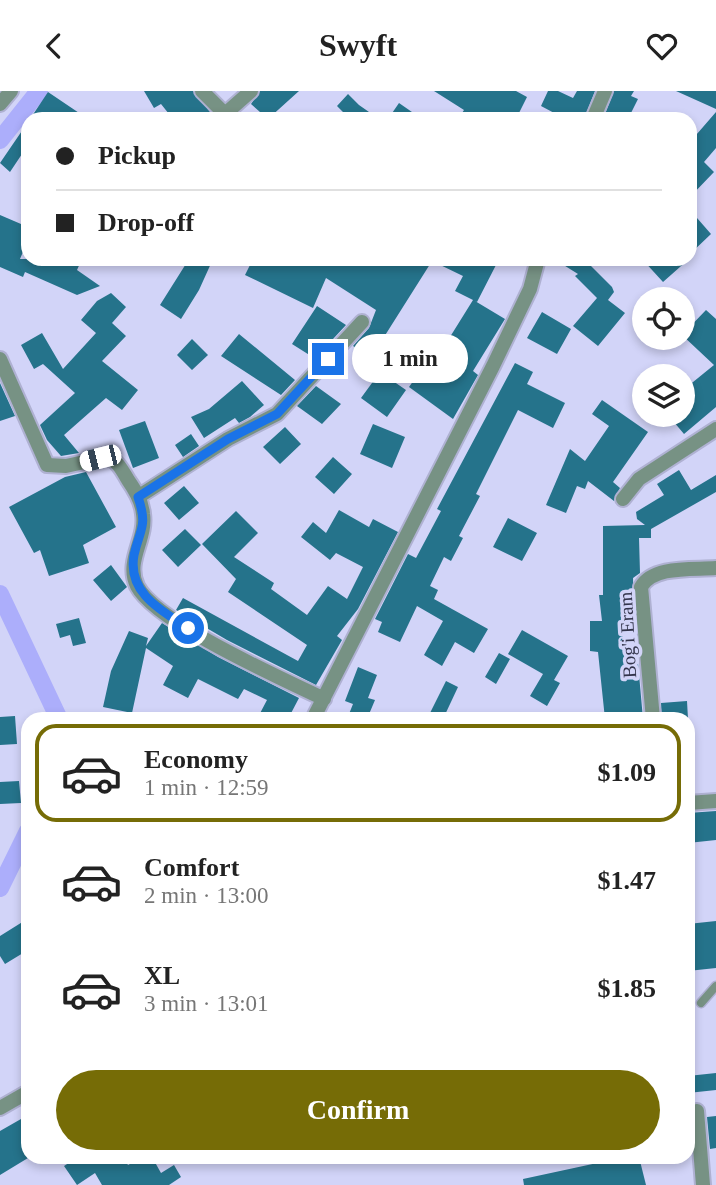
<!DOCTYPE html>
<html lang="en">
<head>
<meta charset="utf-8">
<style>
  :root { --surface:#fff; --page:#f2f2f2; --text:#222; --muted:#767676; --line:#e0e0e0; --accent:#766c06 }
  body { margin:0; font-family:Georgia,serif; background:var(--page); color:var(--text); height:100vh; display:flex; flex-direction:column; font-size:26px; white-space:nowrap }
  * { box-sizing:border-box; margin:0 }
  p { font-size:23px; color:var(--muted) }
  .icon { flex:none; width:38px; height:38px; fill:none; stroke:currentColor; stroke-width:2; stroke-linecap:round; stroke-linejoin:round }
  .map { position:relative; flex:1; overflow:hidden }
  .drawer { position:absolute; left:21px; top:621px; width:674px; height:452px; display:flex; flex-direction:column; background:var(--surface); border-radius:21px; box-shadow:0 4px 10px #0003 }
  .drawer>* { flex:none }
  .top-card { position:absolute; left:21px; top:21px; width:676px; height:154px; border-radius:21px; box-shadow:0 4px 10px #0003; display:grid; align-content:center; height:154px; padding:0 35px; background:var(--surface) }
  .tools { position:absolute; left:632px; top:196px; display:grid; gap:14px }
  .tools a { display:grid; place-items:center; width:63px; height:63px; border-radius:50%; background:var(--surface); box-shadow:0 4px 10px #0003; font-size:35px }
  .end { position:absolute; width:32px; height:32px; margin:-16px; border:9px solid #1a73e8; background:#fff; box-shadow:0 0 0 4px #fff }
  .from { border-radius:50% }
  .bubble { position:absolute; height:49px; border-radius:24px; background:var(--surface); box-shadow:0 4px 10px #0003; font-size:23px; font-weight:800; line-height:49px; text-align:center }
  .car { position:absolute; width:21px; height:42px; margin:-21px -10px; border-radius:9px; box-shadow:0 0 5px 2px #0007; background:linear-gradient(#fff 24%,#345 0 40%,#fff 0 76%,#345 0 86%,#fff 0) }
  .top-card b { display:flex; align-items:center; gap:24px; height:66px; font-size:26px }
  .top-card b+b { border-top:2px solid var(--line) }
  .top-card i { width:18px; height:18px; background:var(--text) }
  ul { padding:12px 0 0; list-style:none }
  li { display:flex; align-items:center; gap:21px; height:98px; margin:0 14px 10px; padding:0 21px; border:4px solid transparent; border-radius:21px }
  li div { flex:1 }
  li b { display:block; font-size:26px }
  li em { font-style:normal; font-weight:800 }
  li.on { border-color:var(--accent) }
  li>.icon { width:63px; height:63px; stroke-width:1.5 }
  .action { display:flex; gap:14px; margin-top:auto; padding:14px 35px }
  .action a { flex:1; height:80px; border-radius:42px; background:var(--accent); color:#fff; font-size:28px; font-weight:800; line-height:80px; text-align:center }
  header { display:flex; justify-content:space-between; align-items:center; height:91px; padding:0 35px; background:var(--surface); font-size:32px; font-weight:800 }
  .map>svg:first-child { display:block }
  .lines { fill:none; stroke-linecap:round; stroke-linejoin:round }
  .canal { stroke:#acaefb; stroke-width:18 }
  .building { fill:#25738b }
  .lane-casing { stroke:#afb1d2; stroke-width:11 }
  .street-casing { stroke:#afb1d2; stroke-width:18 }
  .lane { stroke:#779284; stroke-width:8 }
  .street { stroke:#779284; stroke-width:14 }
  .route { stroke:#1a73e8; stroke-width:9 }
  .labels { text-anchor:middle; stroke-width:7; stroke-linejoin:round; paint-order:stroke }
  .street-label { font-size:19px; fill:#33344b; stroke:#d2d4f8 }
</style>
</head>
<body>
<header><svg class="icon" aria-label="back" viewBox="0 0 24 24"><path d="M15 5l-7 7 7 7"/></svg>Swyft<svg class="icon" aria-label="heart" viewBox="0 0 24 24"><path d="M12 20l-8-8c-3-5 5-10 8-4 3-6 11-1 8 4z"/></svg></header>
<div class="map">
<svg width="716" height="1094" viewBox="0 0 716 1094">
  <rect width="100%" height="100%" fill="#d2d4f8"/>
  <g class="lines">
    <path class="canal" d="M0,49L39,0
      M0,503L59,628
      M0,797L28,740"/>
  </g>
  <path class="building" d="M144,0H193L210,21L204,28H173L161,13L154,17Z
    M260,0H299L268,28L251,13Z
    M434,0H516L527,6L516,28H458L464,19Z
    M548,0H558L573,7L577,0H595L584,28H556L558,24L541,15Z
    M614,0H634L631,5L638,8L628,28H603Z
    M676,0H716V18Z
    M48,1L88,28H30Z
    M348,3L359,14L379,28H350L337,15Z
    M399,12L422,28H388Z
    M716,21V57L704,71L714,81L690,106V51Z
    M28,31V54L10,81L0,72Z
    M690,119L711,143L690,163Z
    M0,124L28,136V149L20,168H82L77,179L100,195L77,204L25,181L23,186L0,176Z
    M189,168H213L199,199L181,228L160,214Z
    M253,168H484L496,174L477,211L475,210L505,228L473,280L478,284L453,328L409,296L421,279L427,284L448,256L445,254L473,209L455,200L463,185L432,170L384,246L394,251L383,271L353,255L369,237L376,219L326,187L313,217L245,184Z
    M554,168H584L612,196L614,201L608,209L625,222L598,255L573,235L597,207L575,185L578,183Z
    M642,168H689L663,191Z
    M111,202L126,216L112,232L126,245L102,270L138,299L122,319L106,307L64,344L79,362L61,365L47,349L40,334L75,302L43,273L34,278L21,254L42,242L63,278L96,242L81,229L97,210Z
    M317,215L346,234L321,261L316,257L311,265L292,253Z
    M706,219L716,228V316L684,343L668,324H682V300L714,274L682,244Z
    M542,221L571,238L557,263L527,247Z
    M239,243L295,289L281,304L221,265Z
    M192,248L208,264L192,279L177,264Z
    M515,272L533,281L527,293L565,312L553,337L518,319L476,403L480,405L459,445L463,447L451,470L444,466L430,495L438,499L434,508L488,538L474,562L455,551L442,575L424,564L443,530L417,515L400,551L378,541L382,531L375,528L408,463L416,467L441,420L437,418Z
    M380,281L406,299L387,326L361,307Z
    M242,290L264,314L250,326L239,332L235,327L204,347L191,326L209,318Z
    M0,292L15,325L0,330Z
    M316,295L341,313L322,333L297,315Z
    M602,309L648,341L613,391L620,397L614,410L588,390L585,398L577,395L566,422L546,414L570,358L585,370L609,335L592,323Z
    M145,330L159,367L133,377L119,339Z
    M373,333L405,346L392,377L360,363Z
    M285,336L301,353L280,373L263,356Z
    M191,343L199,355L183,366L175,354Z
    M333,366L352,383L334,403L315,386Z
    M679,379L691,399L716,384V401L651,438V447H639L640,482L633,487L634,523L623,524V563L637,561L643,628H605L598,561L590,560V530H602L599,504H603V435L645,434L637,428L636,421L664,404L657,393Z
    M86,381L116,436L83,454L89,472L49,485L40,459L34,462L9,416L65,386Z
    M184,395L199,412L179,429L164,412Z
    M339,419L369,436L373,428L398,441L358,518L337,545L342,549L316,594L227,549L176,519L183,507L298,570L307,554L228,501L236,488L202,453L236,420L258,442L234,466L274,492L271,498L307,524L328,495L347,508L363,476L336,462L330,469L301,446L313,431L326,442Z
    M508,427L537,442L522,470L493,456Z
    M185,438L201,454L178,476L162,459Z
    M111,474L127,496L111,510L93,489Z
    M79,527L86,552L73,555L70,544L60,547L56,533Z
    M162,532L218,566L299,607L288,628H257L267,609L244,598L238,608L198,588L188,607L163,594L173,575L146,557L132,622L103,616L111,580L129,540L148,547L146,555Z
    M522,539L568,565L554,589L560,592L547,615L530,605L543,583L508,563Z
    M499,562L510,568L496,593L485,586Z
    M358,576L377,584L368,607L375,609L367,628H347L353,613L345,610Z
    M446,590L458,596L443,628H427Z
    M687,610L688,628H662L661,612Z
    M15,625L17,653L0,654V626Z
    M19,690L21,712L0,713V691Z
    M716,720V749L688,752V722Z
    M24,830L28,837V859L5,873L0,865V845Z
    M716,830V877L688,880V833Z
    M716,982V999L688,1002V985Z
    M28,1024V1067L0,1084V1040Z
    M716,1025V1057L710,1058L707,1026Z
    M78,1066H123L128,1074L143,1066H152L161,1082L174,1074L181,1086L169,1094H102L95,1082L77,1094L64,1075Z
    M625,1066H639L646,1094H524L523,1088Z"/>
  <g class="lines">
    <defs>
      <path id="lane" d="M701,912L716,895"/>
      <path id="street" d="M202,0L225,23L235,28
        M0,13L11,0
        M225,23L251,0
        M593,28L605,0
        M0,268L47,374L66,375L107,366C118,370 122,379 128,389C135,399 142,410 143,423C147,448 125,470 137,495C156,532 283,588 324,608
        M138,406L228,348L277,323L362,231
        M623,408L639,388L716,338
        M313,628L493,275L530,198L538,168
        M653,628L641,496C653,474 694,479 716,477
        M688,712L716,710
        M0,1017L28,1001
        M697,1020L703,1094"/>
    </defs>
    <use href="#lane" class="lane-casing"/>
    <use href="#street" class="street-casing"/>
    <use href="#lane" class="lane"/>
    <use href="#street" class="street"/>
  </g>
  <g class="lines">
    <path class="route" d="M188,537C162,520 127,502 134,464C140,437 148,436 138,406L228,348L277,323L328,268"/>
  </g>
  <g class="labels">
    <g class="street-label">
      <text transform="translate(627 544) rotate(-93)" y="7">Bog'i Eram</text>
    </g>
  </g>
</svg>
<div class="tools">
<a><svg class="icon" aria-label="locate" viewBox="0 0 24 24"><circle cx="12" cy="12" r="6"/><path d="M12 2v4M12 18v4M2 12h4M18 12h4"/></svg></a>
<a><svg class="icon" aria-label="layers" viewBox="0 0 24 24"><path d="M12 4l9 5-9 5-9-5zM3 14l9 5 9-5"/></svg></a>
</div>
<i class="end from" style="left:188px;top:537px"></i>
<i class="end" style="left:328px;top:268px"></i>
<div class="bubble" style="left:352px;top:243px;width:116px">1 min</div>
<i class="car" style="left:100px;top:367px;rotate:256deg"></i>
<div class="top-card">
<b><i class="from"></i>Pickup</b>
<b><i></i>Drop-off</b>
</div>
<section class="drawer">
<ul>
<li class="on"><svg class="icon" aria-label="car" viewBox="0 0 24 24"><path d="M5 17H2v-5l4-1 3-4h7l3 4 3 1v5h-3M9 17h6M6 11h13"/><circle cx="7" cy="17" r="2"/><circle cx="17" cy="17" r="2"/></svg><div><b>Economy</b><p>1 min · 12:59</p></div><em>$1.09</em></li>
<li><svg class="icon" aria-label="car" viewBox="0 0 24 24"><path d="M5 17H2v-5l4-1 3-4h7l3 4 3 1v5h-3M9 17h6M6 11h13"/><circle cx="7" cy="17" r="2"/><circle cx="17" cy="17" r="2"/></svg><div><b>Comfort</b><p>2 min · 13:00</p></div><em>$1.47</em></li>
<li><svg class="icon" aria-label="car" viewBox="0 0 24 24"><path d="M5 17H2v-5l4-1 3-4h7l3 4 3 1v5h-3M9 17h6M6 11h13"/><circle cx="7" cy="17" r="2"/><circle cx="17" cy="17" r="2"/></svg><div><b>XL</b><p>3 min · 13:01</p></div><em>$1.85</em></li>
</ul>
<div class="action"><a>Confirm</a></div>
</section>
</div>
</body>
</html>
